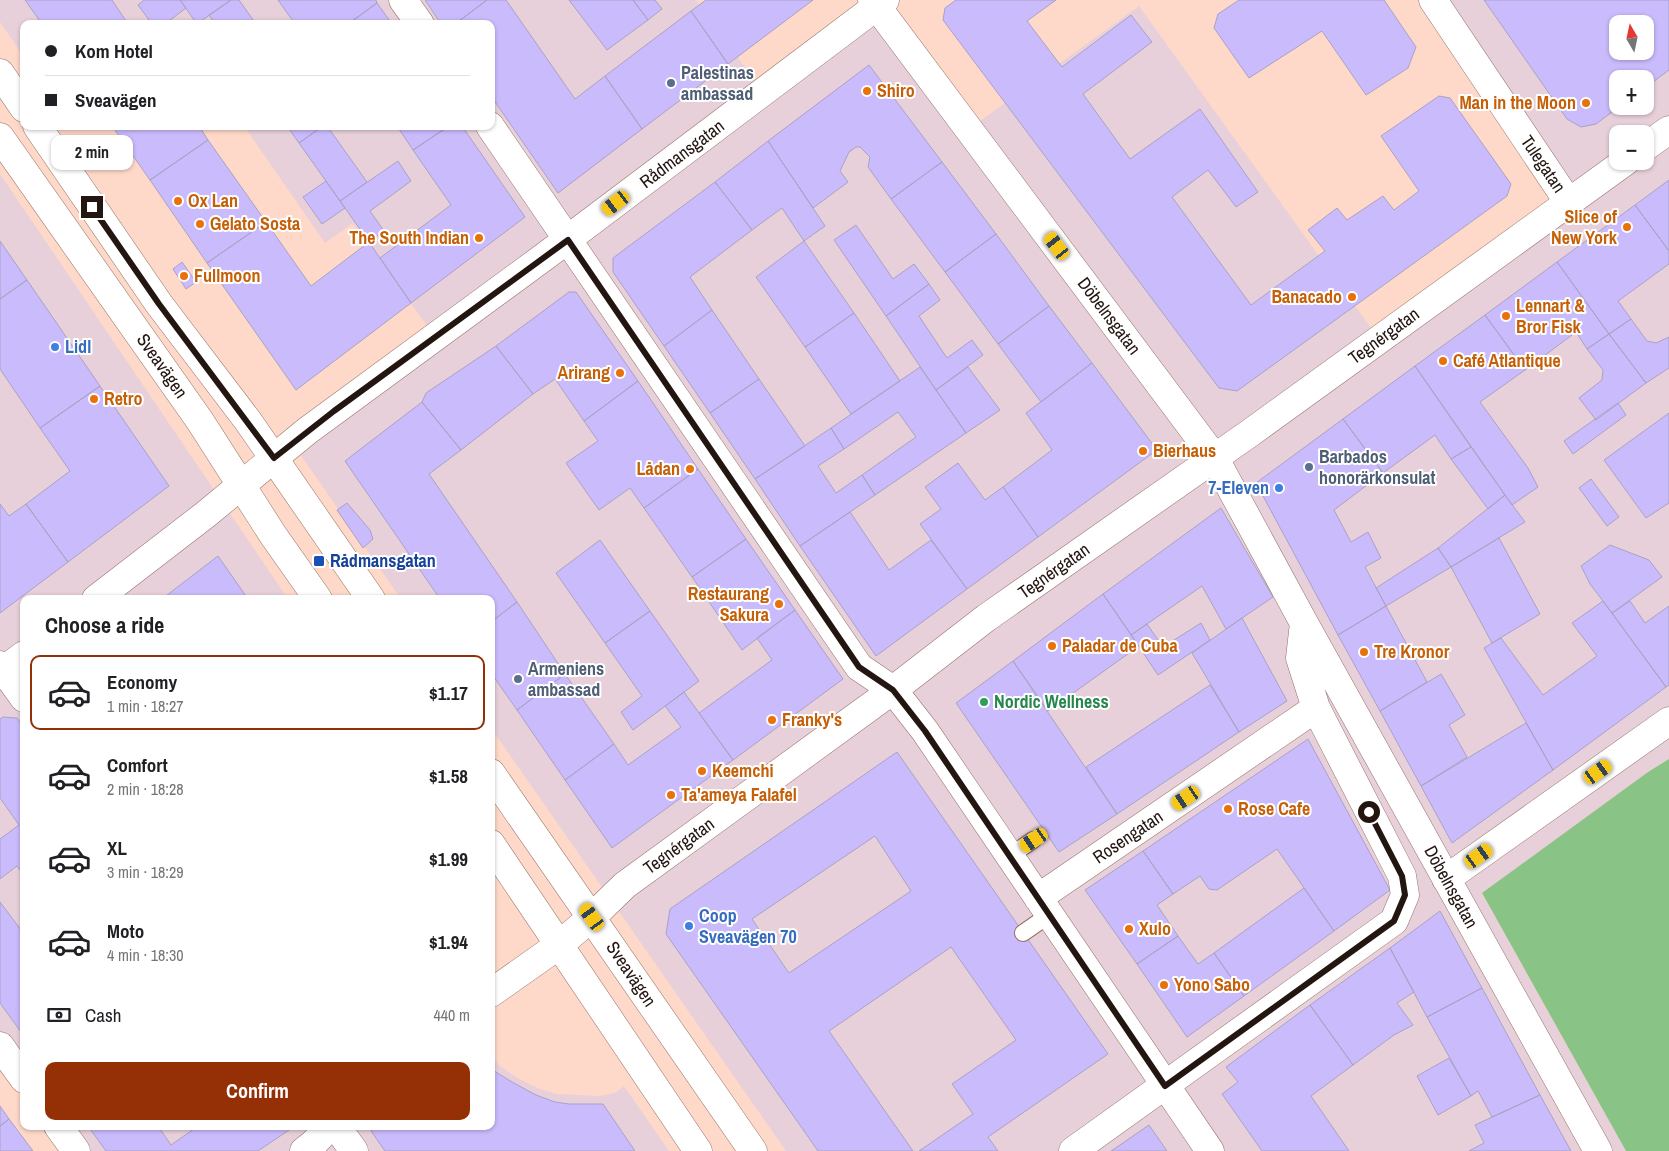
<!DOCTYPE html>
<html lang="en">
<head>
<meta charset="utf-8">
<style>
  :root { --surface:#fff; --page:#f6f6f6; --text:#202124; --muted:#757577; --line:#e0e0e0; --accent:#952f06 }
  body { margin:0; font-family:"Archivo Narrow",sans-serif; background:var(--page); color:var(--text); height:100vh; display:flex; flex-direction:column; font-size:19px; white-space:nowrap }
  * { box-sizing:border-box; margin:0 }
  p { font-size:16px; color:var(--muted) }
  .icon { flex:none; width:28px; height:28px; fill:none; stroke:currentColor; stroke-width:2; stroke-linecap:round; stroke-linejoin:round }
  .map { position:relative; flex:1; overflow:hidden }
  .drawer { position:absolute; left:20px; top:595px; width:475px; height:535px; display:flex; flex-direction:column; background:var(--surface); border-radius:10px; box-shadow:0 1px 4px #0004 }
  .drawer>* { flex:none }
  .top-card { position:absolute; left:20px; top:20px; width:475px; height:110px; border-radius:10px; box-shadow:0 1px 4px #0004; display:grid; align-content:center; height:110px; padding:0 25px; background:var(--surface) }
  .needle { width:32px; rotate:351deg }
  .controls { position:absolute; left:1609px; top:15px; display:grid; gap:10px }
  .controls a { display:grid; place-items:center; width:45px; height:45px; border-radius:10px; background:var(--surface); box-shadow:0 1px 4px #0004; font-size:25px }
  .end { position:absolute; width:22px; height:22px; margin:-11px; border:6px solid #231611; background:#fff; box-shadow:0 0 0 2px #fff }
  .from { border-radius:50% }
  .bubble { position:absolute; height:35px; border-radius:10px; background:var(--surface); box-shadow:0 1px 4px #0004; font-size:16px; font-weight:700; line-height:35px; text-align:center }
  .car { position:absolute; width:15px; height:30px; margin:-15px -8px; border-radius:6px; box-shadow:0 0 4px 1px #0007; background:linear-gradient(#f5c518 24%,#345 0 40%,#f5c518 0 76%,#345 0 86%,#f5c518 0) }
  .top-card b { display:flex; align-items:center; gap:18px; height:48px; font-size:19px }
  .top-card b+b { border-top:1px solid var(--line) }
  .top-card i { width:12px; height:12px; background:var(--text) }
  ul { padding:0; list-style:none }
  li { display:flex; align-items:center; gap:15px; height:75px; margin:0 10px 8px; padding:0 15px; border:2px solid transparent; border-radius:10px }
  li div { flex:1 }
  li b { display:block; font-size:19px }
  li em { font-style:normal; font-weight:700 }
  li.active { border-color:var(--accent) }
  li>.icon { width:45px; height:45px; stroke-width:1.5 }
  h2 { padding:0 25px; font-size:22px; line-height:60px }
  .pay { display:flex; align-items:center; gap:12px; height:55px; padding:0 25px; font-size:19px }
  .pay p { margin-inline-start:auto }
  .primary-button { display:flex; gap:10px; margin-top:auto; padding:10px 25px }
  .primary-button a { flex:1; height:58px; border-radius:10px; background:var(--accent); color:#fff; font-size:20px; font-weight:700; line-height:58px; text-align:center }
  .map>svg:first-child { display:block }
  .commercial { fill:#e8d0da; fill-rule:evenodd }
  .green { fill:#8ac386 }
  .building { fill:#cabbfc; stroke:#a9a2c3; fill-rule:evenodd }
  .lines { fill:none; stroke-linecap:round; stroke-linejoin:round }
  .lane-casing { stroke:#967467; stroke-width:18 }
  .street-casing { stroke:#967467; stroke-width:29 }
  .secondary-casing { stroke:#967467; stroke-width:29 }
  .lane { stroke:#fff; stroke-width:16 }
  .street { stroke:#fff; stroke-width:28 }
  .secondary { stroke:#fff; stroke-width:28 }
  .route { stroke:#231611; stroke-width:6 }
  .service-dot { fill:#5c6f8a; stroke:#fff; stroke-width:2 }
  .food-dot { fill:#e8710a; stroke:#fff; stroke-width:2 }
  .shop-dot { fill:#3f7fe0; stroke:#fff; stroke-width:2 }
  .transit-dot { fill:#1a4fb4; stroke:#fff; stroke-width:2 }
  .leisure-dot { fill:#2e9e5b; stroke:#fff; stroke-width:2 }
  .labels { text-anchor:middle; stroke-width:4; stroke-linejoin:round; paint-order:stroke }
  .service-label { font-size:18px; font-weight:bold; fill:#4e5e75; stroke:#fff; text-anchor:start }
  .food-label { font-size:18px; font-weight:bold; fill:#c56008; stroke:#fff; text-anchor:start }
  .street-label { font-size:18px; fill:#231611; stroke:#fff }
  .shop-label { font-size:18px; font-weight:bold; fill:#366cbe; stroke:#fff; text-anchor:start }
  .transit-label { font-size:18px; font-weight:bold; fill:#164399; stroke:#fff; text-anchor:start }
  .leisure-label { font-size:18px; font-weight:bold; fill:#27864d; stroke:#fff; text-anchor:start }
</style>
</head>
<body>
<div class="map">
<svg width="1669" height="1151" viewBox="0 0 1669 1151">
  <rect width="100%" height="100%" fill="#fed8c9"/>
  <path class="commercial" d="M0,0H696L767,97L877,10L965,132L1139,6L1381,342L1569,208L1428,0H1669V759L1648,772L1482,894L1626,1151H786L491,728V599H401L293,444L436,338L353,223L325,243L244,126H491V24H24V57L0,22ZM1618,24H1645V51H1618ZM1618,79H1645V106H1618ZM1618,134H1645V161H1618Z
    M0,174L288,599H24V1087L0,1054Z
    M491,1056L500,1066L516,1077L537,1088L556,1094L599,1096L615,1093L624,1086L669,1151H70L52,1126H491Z"/>
  <path class="green" d="M1669,759V1151H1626L1482,893L1648,772Z"/>
  <path class="building" d="M25,0H112L128,24H42Z
    M144,0H180L186,8L165,24H152L138,5Z
    M180,0H231L197,24Z
    M231,0H239L256,24H215L209,15Z
    M278,0H376L377,3L348,24H295Z
    M425,0H487L455,24H441Z
    M487,0H506L575,99L605,76L642,129L558,193L491,96V24H455Z
    M569,0H633L648,20L607,50Z
    M633,0H655L662,9L648,20Z
    M706,0H813L728,64L691,11Z
    M956,0H1056L1027,21L1062,67L1131,15L1152,42L1083,94L1130,159L1200,109L1258,192L1236,207L1208,170L1172,197L1251,305L1325,251L1308,230L1337,208L1347,220L1383,196L1394,210L1419,191L1381,136L1439,96L1450,98L1511,184L1507,196L1237,391L1219,388L943,20L945,8Z
    M1239,0H1384L1416,47L1408,68L1366,95L1322,31L1249,78L1214,28L1218,14Z
    M1484,0H1669V70L1645,88V79H1618V106H1620L1596,124L1581,127L1567,119ZM1618,24H1645V51H1618Z
    M377,3L392,24H348Z
    M691,11L728,64L642,129L605,76Z
    M869,65L942,162L891,199L868,167L870,157L860,147H856L849,152L840,171L848,182L813,208L768,141Z
    M112,126H199L208,140L150,180Z
    M287,126H323L299,143Z
    M323,126H327L367,182L340,201L299,143Z
    M397,126H449L413,150Z
    M449,126H462L525,217L411,303L380,258L451,205L413,150Z
    M208,140L266,222L207,263L150,180Z
    M768,141L825,226L804,241L782,208L752,230L715,182Z
    M398,161L411,181L370,211L384,231L369,242L340,201Z
    M942,162L996,234L945,272L891,199Z
    M1669,180V251L1635,205Z
    M326,181L345,208L322,224L303,197Z
    M715,182L752,230L690,277L712,310L664,346L613,272V258Z
    M1635,205L1669,251V264L1618,301L1631,319L1609,334L1557,262Z
    M266,222L311,286L369,242L411,303L296,390L207,263Z
    M856,225L893,279L914,264L929,284L886,316L834,240Z
    M996,234L1049,306L998,344L945,272Z
    M0,241L27,280L0,299Z
    M804,241L854,313L805,347L756,277Z
    M182,262L196,282L186,289L173,269Z
    M1557,262L1609,334L1587,349L1576,332L1525,370L1485,315Z
    M27,280L100,386L40,428L0,369V299Z
    M929,284L940,300L919,316L947,358L972,340L983,355L936,390L886,316Z
    M569,292H576L638,381L584,421L555,379L533,394L496,346Z
    M1049,306L1092,363L1041,402L998,344Z
    M712,310L759,379L710,413L664,346Z
    M854,313L900,381L851,414L805,347Z
    M1485,315L1525,370L1480,402L1528,468L1538,487L1512,505L1415,366Z
    M1631,319L1647,341L1656,343L1669,337V368L1646,383L1609,334Z
    M1609,334L1646,383L1596,420L1579,398L1602,380L1603,370L1587,349Z
    M496,346L533,394L461,450L422,402L426,393Z
    M1092,363L1157,450L1038,537L1003,487L1052,450L1026,413Z
    M1415,366L1471,447L1451,459L1435,435L1383,473L1343,419Z
    M920,367L966,433L875,495L862,475L916,437L898,412L844,449L831,428Z
    M968,367L1000,410L966,433L936,390Z
    M759,379L805,446L755,479L710,413Z
    M638,381L698,469L644,508L630,488L599,510L566,463L598,441L584,421Z
    M100,386L169,486L68,562L26,504L70,471L40,428Z
    M422,402L461,450L429,474L517,602L491,622V599H440L345,461Z
    M1618,403L1626,415L1573,454L1564,441Z
    M1669,413V503L1646,518L1604,460Z
    M1343,419L1383,473L1334,510L1351,542L1368,532L1381,558L1365,567L1386,606L1338,635L1256,483Z
    M831,428L844,449L818,466L836,493L862,475L875,495L800,546L755,479Z
    M1471,447L1505,495L1488,509L1451,459Z
    M958,463L985,500L1003,487L1038,537L967,589L920,524L941,509L925,487Z
    M698,469L746,539L692,577L644,508Z
    M1591,479L1619,517L1607,526L1579,488Z
    M1505,495L1525,522L1451,567L1438,548Z
    M347,503L370,530L373,539L363,548L337,510Z
    M0,504L9,516L26,504L68,562L0,613Z
    M1221,508L1273,597L1226,629L1202,586L1131,635L1103,594Z
    M850,512L889,570L931,540L967,589L876,656L800,546Z
    M1499,538L1540,614L1492,643L1451,567Z
    M746,539L795,610L742,650L692,577Z
    M600,540L650,611L605,643L556,573Z
    M1610,545L1649,560L1662,577L1612,613L1590,584L1581,566Z
    M1438,548L1451,567L1386,606L1376,588Z
    M218,556L248,599H162Z
    M1103,594L1139,646L1048,711L1013,661Z
    M1603,601L1666,687L1553,770L1484,648L1501,638L1543,695L1597,656L1572,623Z
    M1630,601L1645,623L1669,606V685L1666,687L1612,613Z
    M517,602L565,674L517,710L491,673V622Z
    M1386,606L1427,682L1380,711L1338,635Z
    M795,610L843,679L733,760L699,713L772,660L757,638Z
    M650,611L699,681L633,730L621,712L642,696L605,643Z
    M1242,618L1287,701L1239,732L1192,653Z
    M1201,623L1210,640L1158,675L1131,635L1147,624L1163,647Z
    M1013,661L1117,814L1059,852L956,703Z
    M565,674L614,744L565,780L517,710Z
    M1441,674L1465,715L1449,725L1467,757L1421,786L1380,711Z
    M1210,685L1239,732L1117,814L1086,767Z
    M684,692L733,760L612,848L565,780L614,744L628,765L681,727L665,706Z
    M3,717L17,718L24,728V875L17,866L0,879V839L19,825L0,798V719Z
    M1526,723L1553,770L1452,843L1421,786Z
    M1308,739L1390,890L1334,931L1277,849L1217,890L1209,889L1200,876L1173,894L1143,851Z
    M897,752L1108,1054L988,1137L998,1151H919L973,1114L952,1084L1016,1040L951,947L829,1031L913,1151H818L666,934L670,909ZM875,836L911,891L789,973L752,919Z
    M1143,851L1173,894L1157,905L1178,936L1137,964L1085,890Z
    M1304,888L1334,931L1244,996L1214,953Z
    M0,902L24,934V1036L0,1003Z
    M1440,911L1482,988L1427,1017L1390,948Z
    M1178,936L1198,964L1214,953L1244,996L1187,1037L1137,964Z
    M1390,948L1414,992L1397,1003L1413,1025L1394,1035L1353,1065L1310,1005Z
    M1482,988L1540,1095L1492,1117L1478,1091L1471,1096L1427,1017Z
    M1310,1005L1353,1065L1311,1096L1349,1151H1262L1222,1094L1238,1082L1226,1067Z
    M1449,1058L1471,1096L1438,1115L1417,1076Z
    M491,1069L512,1082L536,1095L555,1102L569,1104H603L635,1151H385L371,1131L377,1126H491Z
    M1540,1095L1571,1151H1469L1484,1143L1475,1125Z
    M0,1106L9,1119L0,1126Z
    M9,1119L33,1151H0V1126Z
    M1149,1125L1167,1151H1111L1117,1147Z
    M88,1126H158L171,1145L198,1126H295L258,1151H106Z"/>
  <g class="lines">
    <defs>
      <path id="lane" d="M1010,856L1033,840
        M1023,933L1049,915"/>
      <path id="street" d="M403,0L420,24
        M872,0L1214,457L1304,623L1598,1151
        M1433,0L1569,203
        M490,126L859,667L893,690L925,731L1210,1151
        M96,599L205,515L307,431L544,257L885,0
        M0,665L24,698
        M4,670L24,655
        M1446,879L1669,721
        M1038,898L1316,708
        M491,993L559,945L592,917
        M0,1046L24,1079
        M58,1126L76,1151
        M336,1126L354,1151
        M304,1151L313,1144L330,1126
        M1073,1151L1394,921L1405,895L1402,876L1316,708L1300,658L1304,623"/>
      <path id="secondary" d="M0,73L24,108
        M37,126L159,304L248,421L371,599
        M0,137L200,421L273,535L318,599
        M1645,147L1669,130
        M491,773L753,1151
        M491,844L698,1151
        M592,917L625,885L893,690L986,618L1250,433L1626,161"/>
    </defs>
    <use href="#lane" class="lane-casing"/>
    <use href="#street" class="street-casing"/>
    <use href="#secondary" class="secondary-casing"/>
    <use href="#lane" class="lane"/>
    <use href="#street" class="street"/>
    <use href="#secondary" class="secondary"/>
  </g>
  <g class="lines">
    <path class="route" d="M92,207L159,304L274,458L334,411L568,240L859,667L893,690L925,731L1165,1086L1394,921L1405,895L1402,876L1369,812"/>
  </g>
  <g class="service-dot">
    <circle cx="671" cy="83" r="5"/>
    <circle cx="1309" cy="467" r="5"/>
    <circle cx="518" cy="679" r="5"/>
  </g>
  <g class="food-dot">
    <circle cx="867" cy="91" r="5"/>
    <circle cx="1586" cy="103" r="5"/>
    <circle cx="178" cy="201" r="5"/>
    <circle cx="200" cy="224" r="5"/>
    <circle cx="1627" cy="227" r="5"/>
    <circle cx="479" cy="238" r="5"/>
    <circle cx="184" cy="276" r="5"/>
    <circle cx="1352" cy="297" r="5"/>
    <circle cx="1506" cy="316" r="5"/>
    <circle cx="1443" cy="361" r="5"/>
    <circle cx="620" cy="373" r="5"/>
    <circle cx="94" cy="399" r="5"/>
    <circle cx="1143" cy="451" r="5"/>
    <circle cx="690" cy="469" r="5"/>
    <circle cx="779" cy="604" r="5"/>
    <circle cx="1052" cy="646" r="5"/>
    <circle cx="1364" cy="652" r="5"/>
    <circle cx="772" cy="720" r="5"/>
    <circle cx="702" cy="771" r="5"/>
    <circle cx="671" cy="795" r="5"/>
    <circle cx="1228" cy="809" r="5"/>
    <circle cx="1129" cy="929" r="5"/>
    <circle cx="1164" cy="985" r="5"/>
  </g>
  <g class="shop-dot">
    <circle cx="55" cy="347" r="5"/>
    <circle cx="1279" cy="488" r="5"/>
    <circle cx="689" cy="926" r="5"/>
  </g>
  <rect class="transit-dot" x="313" y="555" width="12" height="12" rx="2.5"/>
  <circle class="leisure-dot" cx="984" cy="702" r="5"/>
  <g class="labels">
    <g class="service-label">
      <text x="681" y="79">Palestinas<tspan x="681" dy="21">ambassad</tspan></text>
      <text x="1319" y="463">Barbados<tspan x="1319" dy="21">honorärkonsulat</tspan></text>
      <text x="528" y="675">Armeniens<tspan x="528" dy="21">ambassad</tspan></text>
    </g>
    <g class="food-label">
      <text x="877" y="97">Shiro</text>
      <text x="1576" y="109" text-anchor="end">Man in the Moon</text>
      <text x="188" y="207">Ox Lan</text>
      <text x="1617" y="223" text-anchor="end">Slice of<tspan x="1617" dy="21">New York</tspan></text>
      <text x="210" y="230">Gelato Sosta</text>
      <text x="469" y="244" text-anchor="end">The South Indian</text>
      <text x="194" y="282">Fullmoon</text>
      <text x="1342" y="303" text-anchor="end">Banacado</text>
      <text x="1516" y="312">Lennart &amp;<tspan x="1516" dy="21">Bror Fisk</tspan></text>
      <text x="1453" y="367">Café Atlantique</text>
      <text x="610" y="379" text-anchor="end">Arirang</text>
      <text x="104" y="405">Retro</text>
      <text x="1153" y="457">Bierhaus</text>
      <text x="680" y="475" text-anchor="end">Lådan</text>
      <text x="769" y="600" text-anchor="end">Restaurang<tspan x="769" dy="21">Sakura</tspan></text>
      <text x="1062" y="652">Paladar de Cuba</text>
      <text x="1374" y="658">Tre Kronor</text>
      <text x="782" y="726">Franky's</text>
      <text x="712" y="777">Keemchi</text>
      <text x="681" y="801">Ta'ameya Falafel</text>
      <text x="1238" y="815">Rose Cafe</text>
      <text x="1139" y="935">Xulo</text>
      <text x="1174" y="991">Yono Sabo</text>
    </g>
    <g class="street-label">
      <text transform="translate(682 154) rotate(-37)" y="6">Rådmansgatan</text>
      <text transform="translate(1543 164) rotate(56)" y="6">Tulegatan</text>
      <text transform="translate(1109 316) rotate(53)" y="6">Döbelnsgatan</text>
      <text transform="translate(1384 336) rotate(-36)" y="6">Tegnérgatan</text>
      <text transform="translate(162 366) rotate(55)" y="6">Sveavägen</text>
      <text transform="translate(1054 571) rotate(-35)" y="6">Tegnérgatan</text>
      <text transform="translate(1128 837) rotate(-34)" y="6">Rosengatan</text>
      <text transform="translate(679 846) rotate(-36)" y="6">Tegnérgatan</text>
      <text transform="translate(1451 887) rotate(61)" y="6">Döbelnsgatan</text>
      <text transform="translate(631 974) rotate(56)" y="6">Sveavägen</text>
    </g>
    <g class="shop-label">
      <text x="65" y="353">Lidl</text>
      <text x="1269" y="494" text-anchor="end">7-Eleven</text>
      <text x="699" y="922">Coop<tspan x="699" dy="21">Sveavägen 70</tspan></text>
    </g>
    <g class="transit-label">
      <text x="330" y="567">Rådmansgatan</text>
    </g>
    <g class="leisure-label">
      <text x="994" y="708">Nordic Wellness</text>
    </g>
  </g>
</svg>
<div class="controls">
<a><svg class="needle" viewBox="-14 -14 28 28"><path d="M0-13l5 13h-10z" fill="#e53935"/><path d="M0 13l5-13h-10z" fill="#757577"/></svg></a>
<a>+</a>
<a>−</a>
</div>
<i class="end from" style="left:1369px;top:812px"></i>
<i class="end" style="left:92px;top:207px"></i>
<div class="bubble" style="left:51px;top:135px;width:82px">2 min</div>
<i class="car" style="left:616px;top:203px;rotate:233deg"></i>
<i class="car" style="left:1057px;top:246px;rotate:323deg"></i>
<i class="car" style="left:1598px;top:772px;rotate:55deg"></i>
<i class="car" style="left:1186px;top:798px;rotate:236deg"></i>
<i class="car" style="left:1034px;top:840px;rotate:236deg"></i>
<i class="car" style="left:1479px;top:856px;rotate:55deg"></i>
<i class="car" style="left:592px;top:917px;rotate:324deg"></i>
<div class="top-card">
<b><i class="from"></i>Kom Hotel</b>
<b><i></i>Sveavägen</b>
</div>
<section class="drawer">
<h2>Choose a ride</h2>
<ul>
<li class="active"><svg class="icon" aria-label="car" viewBox="0 0 24 24"><path d="M5 17H2v-5l4-1 3-4h7l3 4 3 1v5h-3M9 17h6M6 11h13"/><circle cx="7" cy="17" r="2"/><circle cx="17" cy="17" r="2"/></svg><div><b>Economy</b><p>1 min · 18:27</p></div><em>$1.17</em></li>
<li><svg class="icon" aria-label="car" viewBox="0 0 24 24"><path d="M5 17H2v-5l4-1 3-4h7l3 4 3 1v5h-3M9 17h6M6 11h13"/><circle cx="7" cy="17" r="2"/><circle cx="17" cy="17" r="2"/></svg><div><b>Comfort</b><p>2 min · 18:28</p></div><em>$1.58</em></li>
<li><svg class="icon" aria-label="car" viewBox="0 0 24 24"><path d="M5 17H2v-5l4-1 3-4h7l3 4 3 1v5h-3M9 17h6M6 11h13"/><circle cx="7" cy="17" r="2"/><circle cx="17" cy="17" r="2"/></svg><div><b>XL</b><p>3 min · 18:29</p></div><em>$1.99</em></li>
<li><svg class="icon" aria-label="car" viewBox="0 0 24 24"><path d="M5 17H2v-5l4-1 3-4h7l3 4 3 1v5h-3M9 17h6M6 11h13"/><circle cx="7" cy="17" r="2"/><circle cx="17" cy="17" r="2"/></svg><div><b>Moto</b><p>4 min · 18:30</p></div><em>$1.94</em></li>
</ul>
<div class="pay"><svg class="icon" aria-label="cash" viewBox="0 0 24 24"><path d="M3 7h18v10H3z"/><circle cx="12" cy="12" r="2"/></svg>Cash<p>440 m</p></div>
<div class="primary-button"><a>Confirm</a></div>
</section>
</div>
</body>
</html>
